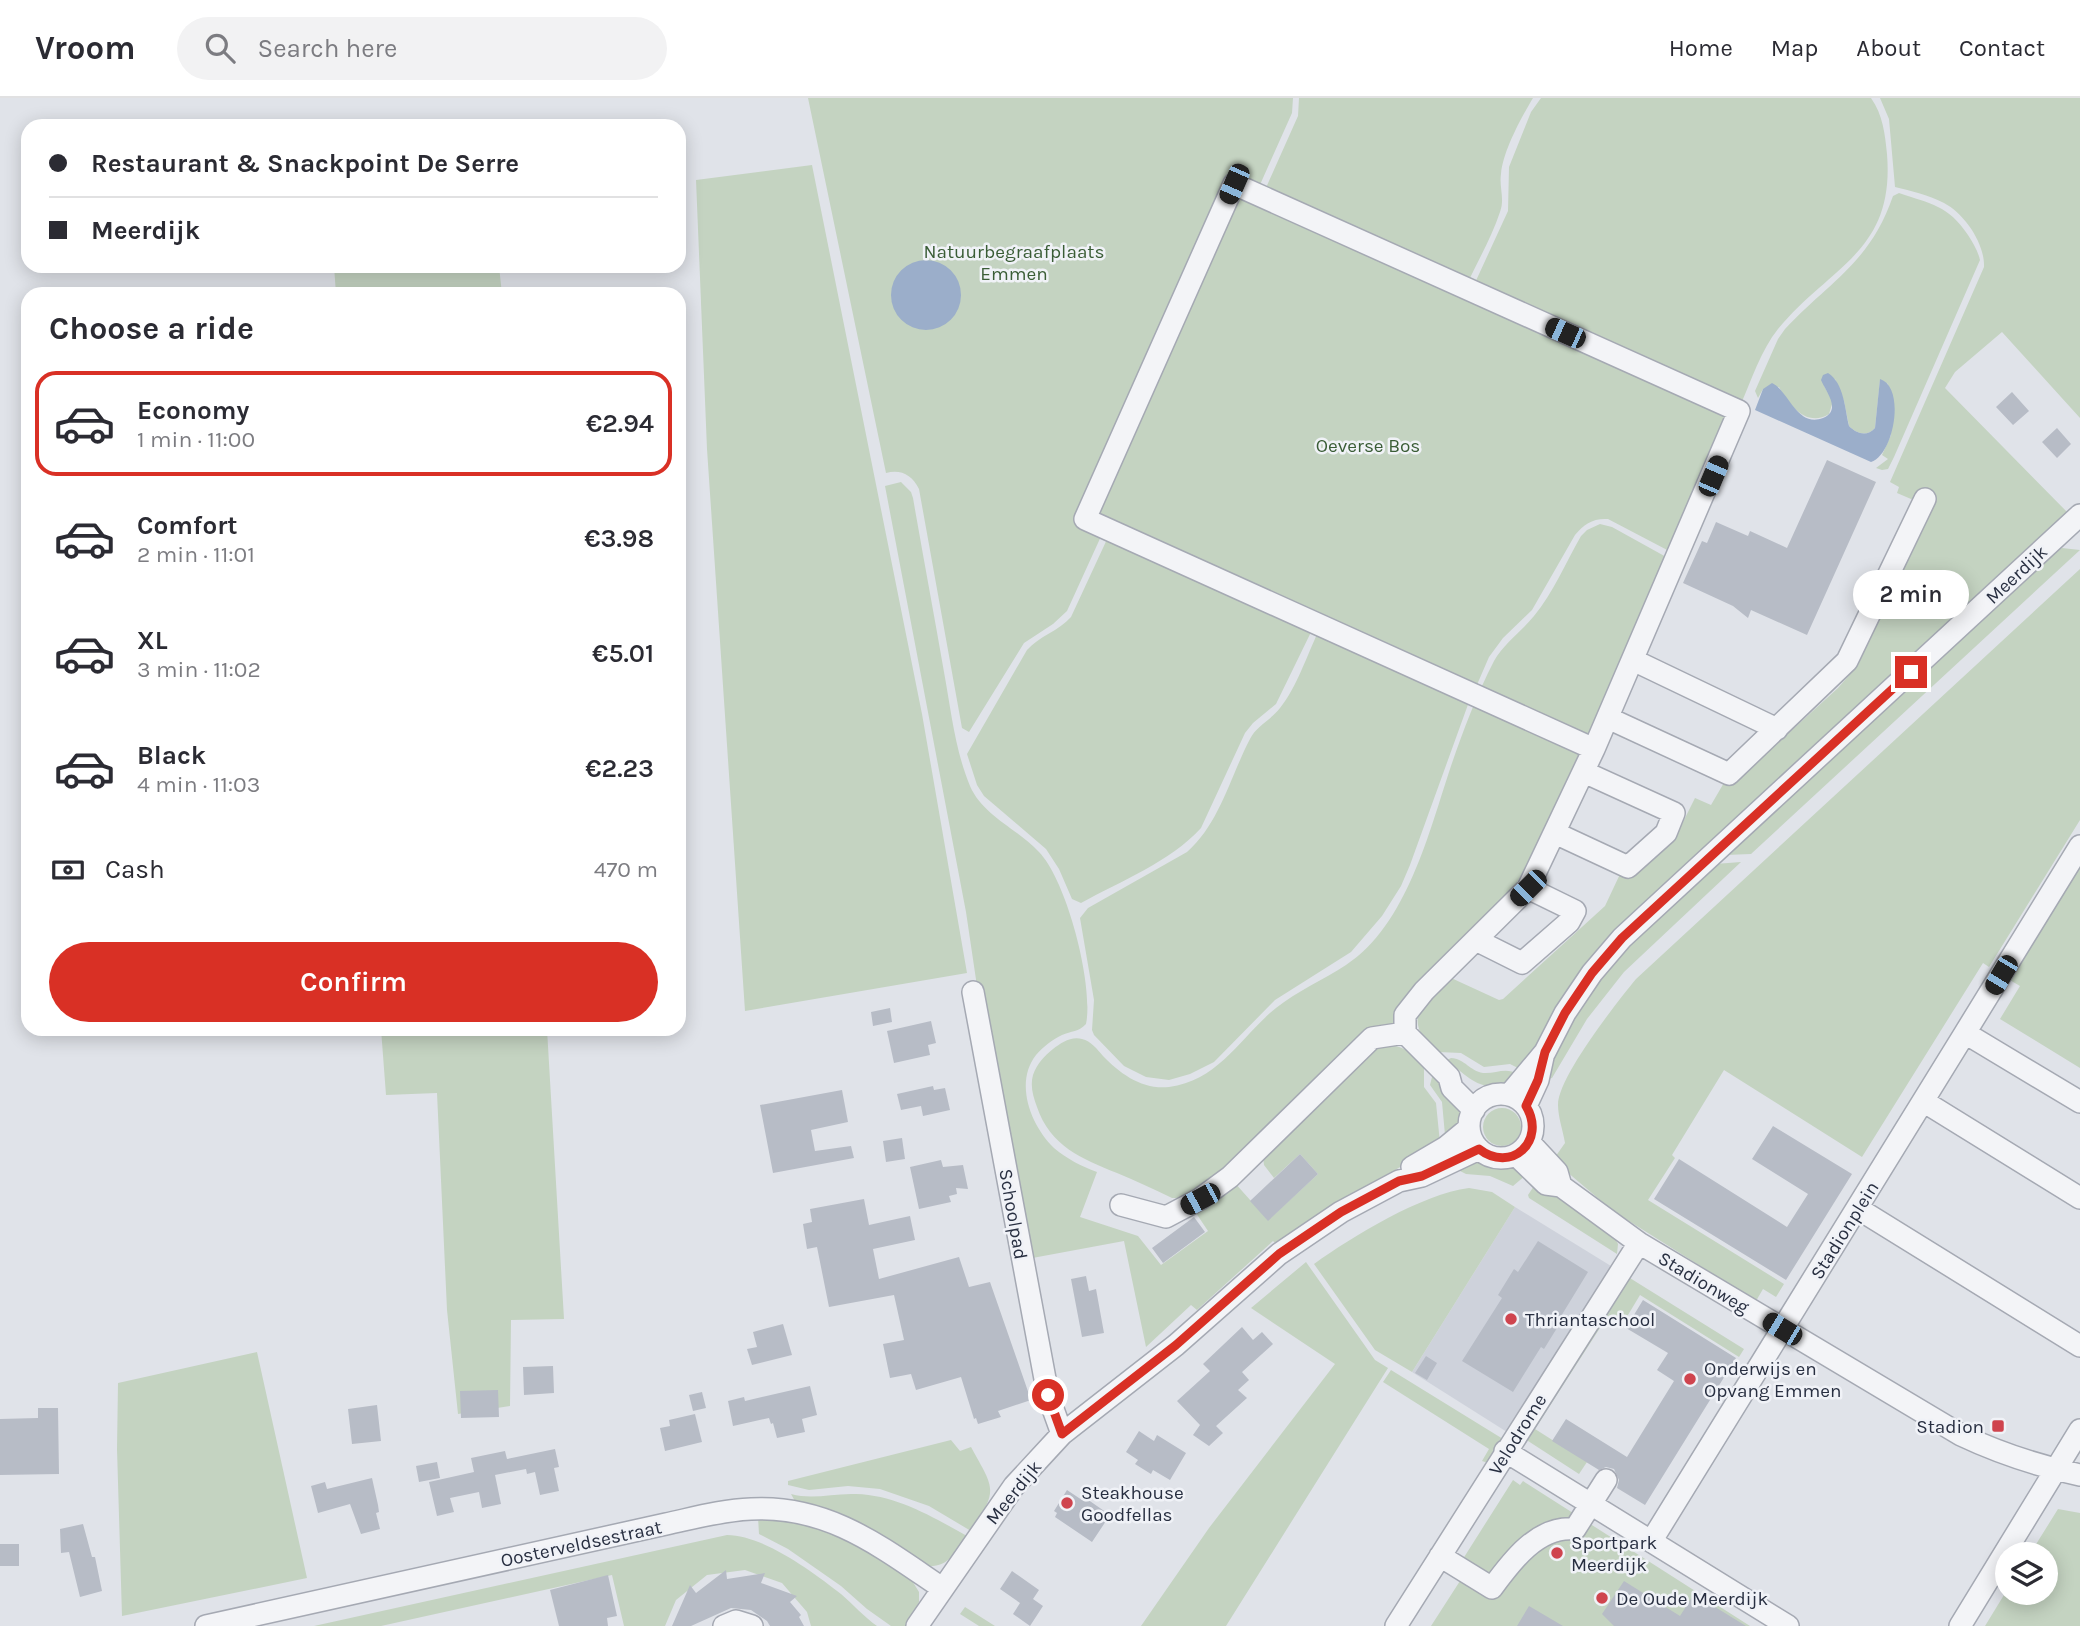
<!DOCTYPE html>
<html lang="en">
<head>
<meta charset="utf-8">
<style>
  :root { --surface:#fff; --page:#f2f2f3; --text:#2b2b33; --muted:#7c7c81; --line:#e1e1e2; --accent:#d93025 }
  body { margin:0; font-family:Karla,sans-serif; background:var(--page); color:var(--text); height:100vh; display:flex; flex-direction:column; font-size:26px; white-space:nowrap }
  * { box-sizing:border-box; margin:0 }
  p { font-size:23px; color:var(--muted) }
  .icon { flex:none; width:38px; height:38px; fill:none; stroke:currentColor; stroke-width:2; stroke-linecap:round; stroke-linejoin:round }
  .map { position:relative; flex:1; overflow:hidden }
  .panel { position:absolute; left:21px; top:189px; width:665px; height:749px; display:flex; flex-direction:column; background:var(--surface); border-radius:21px; box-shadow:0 4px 18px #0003 }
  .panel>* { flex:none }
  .guide { position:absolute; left:21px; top:21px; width:665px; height:154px; border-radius:21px; box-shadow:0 4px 18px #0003; display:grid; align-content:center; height:154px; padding:0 28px; background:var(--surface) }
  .buttons { position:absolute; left:1995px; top:1444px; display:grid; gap:14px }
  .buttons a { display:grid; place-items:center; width:63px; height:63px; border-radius:50%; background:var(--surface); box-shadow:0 4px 18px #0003; font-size:35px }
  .end { position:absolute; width:32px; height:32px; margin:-16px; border:9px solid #d93025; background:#fff; box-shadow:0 0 0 4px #fff }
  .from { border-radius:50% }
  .bubble { position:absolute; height:49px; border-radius:24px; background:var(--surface); box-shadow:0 4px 18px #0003; font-size:23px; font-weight:600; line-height:49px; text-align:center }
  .car { position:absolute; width:21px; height:42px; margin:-21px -10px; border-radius:9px; box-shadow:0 0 5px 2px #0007; background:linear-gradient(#222 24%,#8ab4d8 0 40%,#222 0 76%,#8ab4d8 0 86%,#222 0) }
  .guide b { display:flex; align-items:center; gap:24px; height:66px; font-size:26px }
  .guide b+b { border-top:2px solid var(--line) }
  .guide i { width:18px; height:18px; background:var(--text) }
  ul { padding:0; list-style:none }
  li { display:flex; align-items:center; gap:21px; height:105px; margin:0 14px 10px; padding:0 14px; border:4px solid transparent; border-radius:21px }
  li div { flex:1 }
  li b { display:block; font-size:26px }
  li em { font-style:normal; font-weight:600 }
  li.current { border-color:var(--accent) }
  li>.icon { width:63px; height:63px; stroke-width:1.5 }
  h2 { padding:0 28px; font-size:32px; line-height:84px }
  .pay { display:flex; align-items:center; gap:18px; height:77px; padding:0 28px; font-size:26px }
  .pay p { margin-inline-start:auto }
  .button { display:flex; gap:14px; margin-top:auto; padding:14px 28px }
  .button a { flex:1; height:80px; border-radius:42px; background:var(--accent); color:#fff; font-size:28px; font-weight:600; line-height:80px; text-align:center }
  header { display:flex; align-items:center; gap:42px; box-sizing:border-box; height:98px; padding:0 35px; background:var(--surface); border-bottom:2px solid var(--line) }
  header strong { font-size:33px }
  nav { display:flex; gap:38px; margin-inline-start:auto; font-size:24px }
  .search { width:490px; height:63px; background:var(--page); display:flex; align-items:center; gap:18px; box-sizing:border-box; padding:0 24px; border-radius:38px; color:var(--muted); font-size:26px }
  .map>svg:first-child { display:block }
  .built { fill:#ced2db }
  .green { fill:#c4d3c1 }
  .water { fill:#9baeca }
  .building { fill:#b7bcc6 }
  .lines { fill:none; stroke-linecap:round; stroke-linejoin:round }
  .minor-casing { stroke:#a5a9b3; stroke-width:24 }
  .minor { stroke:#f3f4f7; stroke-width:21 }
  .route { stroke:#d93025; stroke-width:9 }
  .poi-dot { fill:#cf444e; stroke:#f0f2f7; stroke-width:2.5 }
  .labels { text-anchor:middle; stroke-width:5; stroke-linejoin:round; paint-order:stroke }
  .park-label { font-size:19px; fill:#3a5d36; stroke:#f0f2f7 }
  .street-label { font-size:19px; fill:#282f41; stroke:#f0f2f7 }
  .poi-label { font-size:19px; fill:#282f41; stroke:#f0f2f7; text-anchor:start }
</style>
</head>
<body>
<header>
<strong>Vroom</strong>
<div class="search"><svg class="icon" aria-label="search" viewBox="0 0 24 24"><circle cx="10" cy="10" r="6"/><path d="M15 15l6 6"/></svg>Search here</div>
<nav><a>Home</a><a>Map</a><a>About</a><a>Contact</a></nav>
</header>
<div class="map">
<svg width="2080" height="1528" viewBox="0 0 2080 1528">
  <rect width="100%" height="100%" fill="#e0e3e9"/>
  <path class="built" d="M1515,1109L1611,1168L1507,1334L1412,1274Z"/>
  <path class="green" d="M808,0H1293L1292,15L1259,89L1232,78L1076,421L1103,434L1067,513L1053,526L1024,545L969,634L962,630L919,391C912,377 901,371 886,375Z
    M1299,0H1533C1521,20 1503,53 1501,76C1499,89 1505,101 1500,114C1492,138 1479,161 1468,184L1265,92L1298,18Z
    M1541,0H1871C1883,17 1885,36 1887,56C1895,154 1830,168 1778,231C1761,252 1751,283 1740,308L1474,187L1508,113L1509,69L1531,14Z
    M1880,0H2080V320L2002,234L1955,274L1945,290L2068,415L1627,825L1522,972L1510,966L1484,969L1461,955L1438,954C1426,943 1415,934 1418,916L1449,879L1499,902L1503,901L1605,808L1621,774L1632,779L1676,738L1695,700L1711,707L1725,683L1733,686L1838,590L1858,567L1934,398L1911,401L1897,395L1899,389L1890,384L1984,169C1985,146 1965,116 1944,105C1929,97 1911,93 1895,89L1889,21Z
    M812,67L922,616L967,875L745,913L707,351L696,82Z
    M1899,95C1931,106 1948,107 1968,137C1973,145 1978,153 1980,162L1894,359L1888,371L1882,372L1876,370L1888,361L1882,357L1891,337L1888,286L1880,282L1875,330C1867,339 1857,336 1849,328L1844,303L1835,281L1824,288L1833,303L1829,316C1807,330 1789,307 1779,289L1763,291L1758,300L1755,293L1778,241L1785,231C1830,183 1870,165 1893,98Z
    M1238,98L1727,317L1671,454L1608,421C1593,420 1584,426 1575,437L1532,512L1503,540L1489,559L1476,589L1100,419L1095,410Z
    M334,168H499L502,196H336Z
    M901,384L911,394L913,400C923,458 934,516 944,574C951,612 955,652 970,688C983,718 1018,731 1039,754C1067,783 1094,887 1086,926C1079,934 1071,933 1062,937C1053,941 1043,949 1036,957C1014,985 1031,1028 1054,1050C1067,1061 1081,1068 1097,1074L1080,1119L1138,1138L1161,1167L1208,1133L1194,1112L1234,1084L1268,1122L1318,1076L1300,1056L1274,1080L1264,1067L1263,1059L1373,953C1394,941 1407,951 1424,965V989L1436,1005L1440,1045L1312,1122L1277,1147L1273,1143L1197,1212L1191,1207L1146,1249L1124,1143L1027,1161L978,895L966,814L885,388Z
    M1600,426L1612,429L1668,460L1531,761L1514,789L1474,833L1399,923L1249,1053L1185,1100H1172C1154,1091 1136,1083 1117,1075C1082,1061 1050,1048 1037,1009C1033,998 1030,988 1033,977C1037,966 1044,958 1053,951C1061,945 1071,938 1082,941C1091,943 1097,951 1103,958C1120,976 1143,992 1169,989C1220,982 1240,939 1276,910C1297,893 1323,882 1346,867C1407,827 1429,734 1451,668C1463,633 1477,596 1494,563C1504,545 1521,534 1534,518C1553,495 1566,464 1581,438L1587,432Z
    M1109,437L1313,530L1276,606L1253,625L1245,635L1201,730C1170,764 1121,783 1081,805L1072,801L1059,771L1046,751L984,698L977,687L967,656L1027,552C1039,538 1059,533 1071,519Z
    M2062,450L2080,452L1751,756L1725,757L2050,458Z
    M2080,471V722L1989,869L1983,865L1862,1059L1724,972L1672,1057L1675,1060L1648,1102L1784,1186L1776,1199L1763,1191L1756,1203L1613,1113L1553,1062L1565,1045C1563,1033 1558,1019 1558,1007C1558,979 1617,904 1636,881Z
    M1319,532L1470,601L1410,767L1401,788L1382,818L1351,854L1275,902L1214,964L1190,976L1169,982L1146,979L1124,968L1094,937L1092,932L1094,902L1080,820L1088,810L1187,754C1220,725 1230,679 1250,641C1256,628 1271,622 1280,610C1297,589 1307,557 1319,532Z
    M1741,764L1624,874L1587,921L1552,980L1544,982L1555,957L1578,912L1591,891L1632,842L1715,766Z
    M2080,765V970L2000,921L2020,888L2008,881Z
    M381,931H547L564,1221L511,1222L510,1308L458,1316L447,1212L437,995L386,997Z
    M1451,960C1465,961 1470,973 1483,975C1496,976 1505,969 1518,976C1489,1002 1471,982 1447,962Z
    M1433,975L1461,1012V1025L1445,1037L1442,1004L1430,987Z
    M1483 1029a19 19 0 1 1 38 0a19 19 0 1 1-38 0Z
    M1473,1063L1495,1069L1516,1070L1526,1077L1513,1088L1490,1078L1466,1076L1458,1072Z
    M1536,1085L1613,1137L1618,1146L1617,1156L1529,1100L1528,1097Z
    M1469,1090L1492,1094L1515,1109L1412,1274L1375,1252L1314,1166C1353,1138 1422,1096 1469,1090Z
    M1306,1164L1375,1262L1388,1270L1226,1528H1141L1209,1430L1335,1266L1251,1210Z
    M1625,1177L1744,1251L1739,1259L1640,1197L1622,1227L1607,1219L1535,1331L1587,1364L1579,1376L1525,1341Z
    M257,1254L307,1480L122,1518L117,1351L118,1285Z
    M1391,1272L1503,1341L1488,1365L1482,1363L1489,1351L1383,1284Z
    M951,1342L960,1353L971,1349C994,1391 999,1391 971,1433L929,1408L880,1391L848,1388L809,1392L788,1387V1383Z
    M1513,1382L1520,1387L1523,1383L1750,1528H1431L1469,1469L1461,1464Z
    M791,1396C813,1402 833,1395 856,1396C896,1397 933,1419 967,1438C955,1455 948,1470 926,1468L878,1435L854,1423L796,1405Z
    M2058,1411L2080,1415V1528H1985L2007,1492V1494H2046V1456H2030Z
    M758,1419L789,1421L851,1440L911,1481L919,1494V1504L907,1528H891L867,1511L841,1488L788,1451L759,1436Z
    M727,1437C763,1437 813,1474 841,1496C853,1506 864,1519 877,1528H811L807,1514L782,1485L745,1472L707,1477L676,1502L665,1528H624L612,1477L381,1528H314Z
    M965,1509L995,1528H979L960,1516Z"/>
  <path class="water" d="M891 197a35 35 0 1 1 70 0a35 35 0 1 1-70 0Z
    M1828,275C1844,285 1845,311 1849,328C1857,336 1867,339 1875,330L1880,281C1906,289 1894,357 1871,364L1755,312L1763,291L1772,285C1789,293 1797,330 1823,320C1842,312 1826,294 1821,282L1823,277Z"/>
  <path class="building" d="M2012,294L2029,313L2013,327L1996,309Z
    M2057,330L2071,346L2057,360L2042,344Z
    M1827,362L1876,384L1807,537L1751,512L1748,520L1733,508L1683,485L1702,443L1707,445L1716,424L1748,438L1750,433L1787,450Z
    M890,910L892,924L873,928L871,914Z
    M931,923L936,945L928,947L930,957L894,965L887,933Z
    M933,988L934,992L945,990L950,1012L923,1018L921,1008L901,1012L897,996Z
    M842,992L848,1024L811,1032L815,1053L851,1048L854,1060L773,1075L760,1007Z
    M1773,1028L1852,1076L1786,1182L1654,1101L1679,1061L1787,1129L1808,1096L1752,1061Z
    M902,1040L905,1061L886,1064L883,1043Z
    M1300,1056L1318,1076L1268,1123L1250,1103Z
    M941,1062L943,1069L963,1067L968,1091L956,1090L957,1096L949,1098L951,1104L919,1111L910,1069Z
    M864,1101L869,1127L910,1118L915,1142L873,1151L879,1181L959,1159L969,1189L990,1184L1031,1302L998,1313L1001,1319L978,1326L976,1320L974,1321L961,1279L916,1292L911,1276L890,1280L883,1246L904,1242L894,1197L829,1209L817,1149L807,1151L803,1126L812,1124L810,1111Z
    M1194,1119L1205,1134L1163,1165L1152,1150Z
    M1538,1143L1588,1174L1555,1228L1557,1230L1544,1251L1541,1249L1513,1294L1462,1263L1502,1200L1498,1197L1514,1171L1518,1174Z
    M1086,1178L1089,1193L1096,1191L1104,1235L1082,1239L1071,1181Z
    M1643,1202L1736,1260L1645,1407L1617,1390L1619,1382L1614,1371L1606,1369L1599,1372L1552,1343L1566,1321L1627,1359L1674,1283L1657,1272L1668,1255L1626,1230Z
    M783,1226L792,1257L752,1267L747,1251L757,1249L753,1234Z
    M1242,1229L1253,1242L1262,1234L1273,1246L1242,1274L1249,1282L1238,1292L1247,1300L1216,1328L1223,1335L1209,1348L1193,1337L1200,1327L1177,1303L1210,1273L1203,1266Z
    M1426,1258L1437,1265L1427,1282L1415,1275Z
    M553,1268L554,1295L524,1297L523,1269Z
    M810,1288L817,1317L802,1321L805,1334L777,1340L773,1325L771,1326L769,1320L733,1328L728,1303L744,1299L745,1303Z
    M498,1292L499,1319L461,1320L460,1293Z
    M702,1294L706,1310L693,1313L689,1297Z
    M377,1307L381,1343L352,1346L348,1311Z
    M38,1310H58L59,1376L0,1377V1321L38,1320Z
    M695,1316L702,1344L665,1353L660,1330L670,1328L669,1322Z
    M1139,1333L1154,1343L1157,1337L1186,1355L1170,1382L1153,1372L1151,1376L1135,1366L1138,1362L1126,1354Z
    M555,1351L559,1369L554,1370L559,1393L540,1397L535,1374L527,1376L526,1371L495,1377L501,1406L482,1410L479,1394L450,1400L454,1414L437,1418L429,1384L474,1374L471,1360L505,1353L507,1361Z
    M437,1364L440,1380L419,1384L416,1368Z
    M372,1380L378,1407L379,1414L376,1415L380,1431L361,1436L350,1406L318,1415L311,1388L325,1384L327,1391Z
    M1067,1392L1082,1402L1084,1399L1110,1417L1092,1444L1055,1419L1057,1415L1054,1413Z
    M83,1426L92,1459H95L102,1493L80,1499L69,1454L61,1455L60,1431Z
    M0,1446H19V1468H0Z
    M726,1472L727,1481L765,1475L761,1485L797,1498L790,1504L801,1517L799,1519L804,1528H770L767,1523L751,1512L731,1510L691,1528H672L690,1487L696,1495Z
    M1012,1473L1039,1492L1033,1501L1043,1508L1030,1528L1013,1516L1020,1505L1000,1491Z
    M608,1477L617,1518L607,1520L608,1528H559L550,1492Z
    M1624,1483L1680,1518L1694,1496L1746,1528H1614L1602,1516Z
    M1529,1508L1563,1528H1517Z"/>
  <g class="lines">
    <defs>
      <path id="minor" d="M1633,562L1777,631
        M1608,620L1729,676L1847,563L1925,401
        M1555,735L1628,769L1666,735L1674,715L1584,674
        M1476,842L1522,865L1569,824L1575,813L1528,790
        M973,894L1048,1297L1062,1336
        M1965,935L2080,748
        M1469 1028a32 32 0 1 1 64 0a32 32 0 1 1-64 0Z
        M1509,997L1545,954L1565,915L1592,875L1622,840L2080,417
        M1923,1003L2080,1100
        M1526,1008L1538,982L1543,959
        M1474,1012L1452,990L1449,979L1405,935V917L1424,893L1528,790L1594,651L1739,313L1234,86L1085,421L1594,651
        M1529,1044L1557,1074L1561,1088
        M1516,1057L1546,1086L1561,1088L1639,1145L1961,1337C1999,1355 2039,1368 2080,1377
        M1412,1069L1446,1049L1469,1030
        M1121,1107L1166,1119L1200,1101L1230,1079L1372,940L1405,935
        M1857,1110L2080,1248
        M1505,1353L1788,1528
        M1652,1442L1965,935L2080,1004
        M1440,1458L1492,1490C1511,1464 1538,1427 1575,1431L1606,1382
        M206,1528L666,1426C694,1420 723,1412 751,1411C829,1407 881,1449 942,1490
        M724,1528L736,1523L752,1528
        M917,1528L1014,1388L1062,1336L1176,1247L1279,1156L1341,1114L1399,1083L1422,1078L1479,1051
        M1396,1528L1639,1145
        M1960,1528L2080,1332"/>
    </defs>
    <use href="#minor" class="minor-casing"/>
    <use href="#minor" class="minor"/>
  </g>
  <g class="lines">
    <path class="route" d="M1048,1297L1062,1336L1176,1247L1279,1156L1341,1114L1399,1083L1422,1078L1479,1051C1511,1076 1547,1043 1526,1008L1538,982L1545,954L1565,915L1592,875L1622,840L1911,574"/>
  </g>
  <g class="poi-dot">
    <circle cx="1511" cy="1221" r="7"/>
    <circle cx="1690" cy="1281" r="7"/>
    <rect x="1991" y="1321" width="14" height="14" rx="3.5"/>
    <circle cx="1067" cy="1405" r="7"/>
    <circle cx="1557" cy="1455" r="7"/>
    <circle cx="1602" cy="1500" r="7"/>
  </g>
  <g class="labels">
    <g class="park-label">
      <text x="1014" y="160">Natuurbegraafplaats<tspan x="1014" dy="22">Emmen</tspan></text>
      <text x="1368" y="354">Oeverse Bos</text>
    </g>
    <g class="street-label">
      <text transform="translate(2016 476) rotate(-43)" y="7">Meerdijk</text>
      <text transform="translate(1014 1116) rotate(80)" y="7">Schoolpad</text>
      <text transform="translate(1844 1132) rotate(-58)" y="7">Stadionplein</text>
      <text transform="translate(1704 1184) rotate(31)" y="7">Stadionweg</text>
      <text transform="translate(1517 1336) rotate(-58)" y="7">Velodrome</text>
      <text transform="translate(1013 1394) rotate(-51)" y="7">Meerdijk</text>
      <text transform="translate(581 1445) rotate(-12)" y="7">Oosterveldsestraat</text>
    </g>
    <g class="poi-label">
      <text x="1525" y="1228">Thriantaschool</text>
      <text x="1704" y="1277">Onderwijs en<tspan x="1704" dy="22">Opvang Emmen</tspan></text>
      <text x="1984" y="1335" text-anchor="end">Stadion</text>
      <text x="1081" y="1401">Steakhouse<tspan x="1081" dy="22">Goodfellas</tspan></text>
      <text x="1571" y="1451">Sportpark<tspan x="1571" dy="22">Meerdijk</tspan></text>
      <text x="1616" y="1507">De Oude Meerdijk</text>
    </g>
  </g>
</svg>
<div class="buttons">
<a><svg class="icon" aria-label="layers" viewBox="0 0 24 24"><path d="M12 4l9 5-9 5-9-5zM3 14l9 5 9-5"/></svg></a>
</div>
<i class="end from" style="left:1048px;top:1297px"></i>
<i class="end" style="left:1911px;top:574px"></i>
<div class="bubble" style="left:1853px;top:472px;width:116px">2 min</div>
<i class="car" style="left:1234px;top:86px;rotate:204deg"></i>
<i class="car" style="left:1565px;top:235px;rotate:294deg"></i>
<i class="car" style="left:1713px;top:378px;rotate:23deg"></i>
<i class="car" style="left:1528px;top:790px;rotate:225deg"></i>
<i class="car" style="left:2001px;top:877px;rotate:211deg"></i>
<i class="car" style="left:1200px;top:1101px;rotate:242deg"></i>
<i class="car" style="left:1782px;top:1231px;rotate:301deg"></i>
<div class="guide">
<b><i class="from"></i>Restaurant &amp; Snackpoint De Serre</b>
<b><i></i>Meerdijk</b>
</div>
<section class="panel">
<h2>Choose a ride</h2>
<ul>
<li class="current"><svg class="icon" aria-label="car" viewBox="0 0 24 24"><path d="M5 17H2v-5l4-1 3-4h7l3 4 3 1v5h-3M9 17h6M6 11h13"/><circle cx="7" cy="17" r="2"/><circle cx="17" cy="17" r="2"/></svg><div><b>Economy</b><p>1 min · 11:00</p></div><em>€2.94</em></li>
<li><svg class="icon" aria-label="car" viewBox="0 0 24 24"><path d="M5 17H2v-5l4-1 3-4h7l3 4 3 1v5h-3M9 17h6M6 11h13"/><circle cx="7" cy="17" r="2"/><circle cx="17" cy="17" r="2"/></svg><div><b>Comfort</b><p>2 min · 11:01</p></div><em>€3.98</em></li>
<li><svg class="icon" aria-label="car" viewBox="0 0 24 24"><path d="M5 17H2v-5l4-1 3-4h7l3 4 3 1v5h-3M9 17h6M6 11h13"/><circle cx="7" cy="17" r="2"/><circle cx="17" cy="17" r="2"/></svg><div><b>XL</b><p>3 min · 11:02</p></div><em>€5.01</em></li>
<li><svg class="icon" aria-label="car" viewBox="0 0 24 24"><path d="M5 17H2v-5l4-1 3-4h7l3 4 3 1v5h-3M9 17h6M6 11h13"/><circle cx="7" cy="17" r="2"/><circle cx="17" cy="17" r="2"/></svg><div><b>Black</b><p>4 min · 11:03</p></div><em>€2.23</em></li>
</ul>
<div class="pay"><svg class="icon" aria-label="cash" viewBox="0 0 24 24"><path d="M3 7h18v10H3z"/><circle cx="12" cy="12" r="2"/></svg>Cash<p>470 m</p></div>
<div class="button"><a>Confirm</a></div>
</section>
</div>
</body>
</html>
